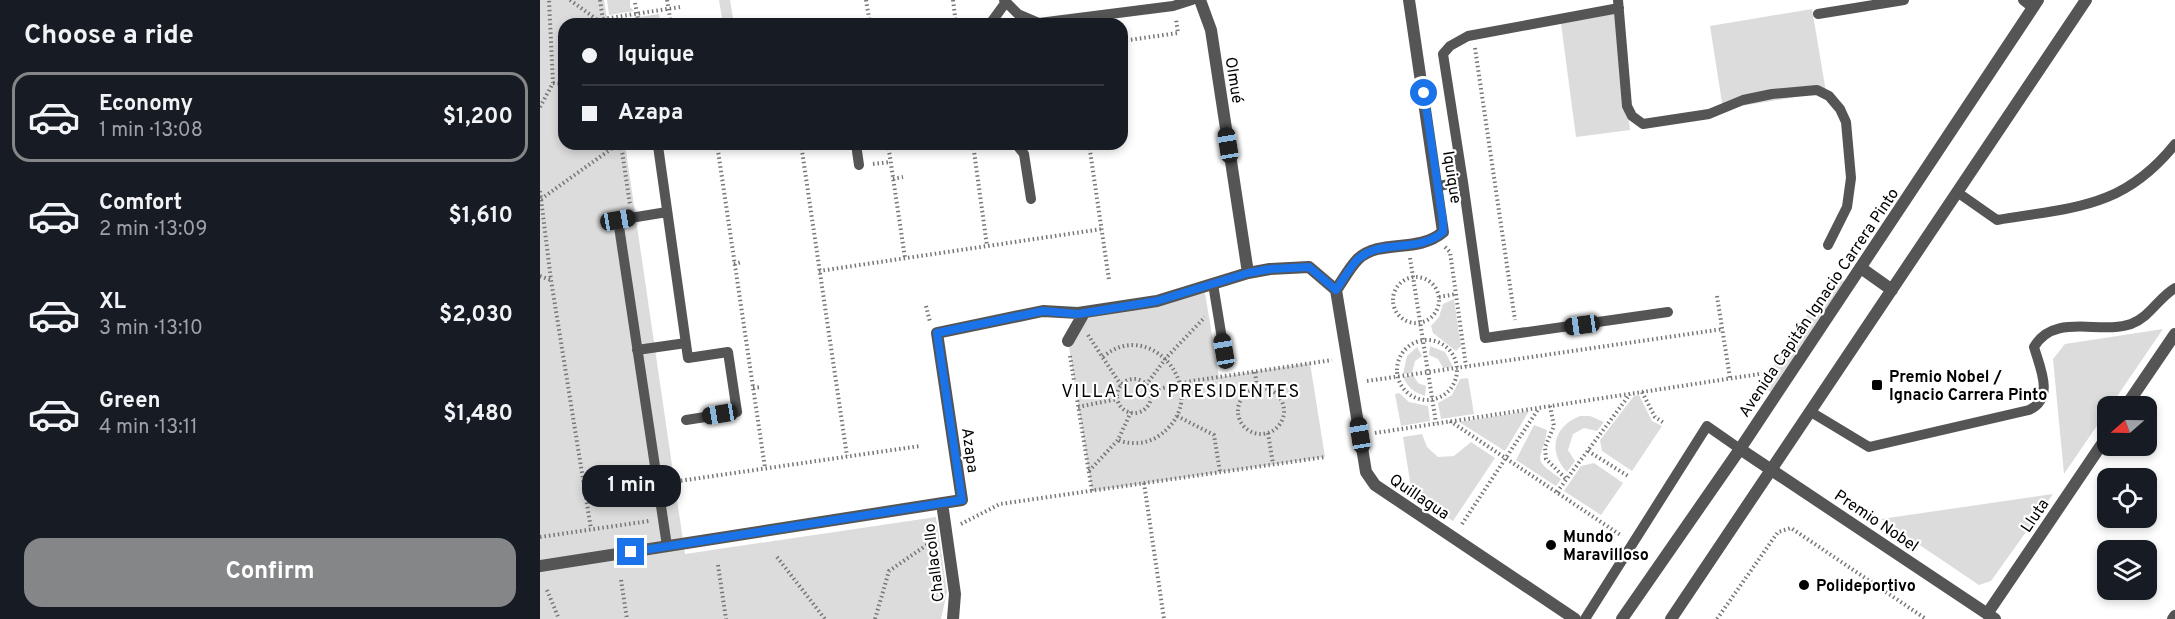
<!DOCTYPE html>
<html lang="en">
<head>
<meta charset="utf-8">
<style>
  :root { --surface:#171b24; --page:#242831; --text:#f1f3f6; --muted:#9ea1a6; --line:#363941; --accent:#858687 }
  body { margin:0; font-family:Overpass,sans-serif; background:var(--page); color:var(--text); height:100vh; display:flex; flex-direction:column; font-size:22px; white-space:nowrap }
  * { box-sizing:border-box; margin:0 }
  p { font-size:20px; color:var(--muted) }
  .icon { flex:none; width:33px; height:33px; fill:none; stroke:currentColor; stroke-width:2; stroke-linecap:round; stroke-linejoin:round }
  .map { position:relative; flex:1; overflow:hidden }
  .panel { display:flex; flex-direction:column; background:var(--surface); width:540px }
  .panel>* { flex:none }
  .top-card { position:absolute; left:18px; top:18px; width:570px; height:132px; border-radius:18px; box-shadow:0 3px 9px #0003; display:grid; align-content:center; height:132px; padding:0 24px; background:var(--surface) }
  .needle { width:39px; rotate:250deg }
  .controls { position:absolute; left:1557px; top:396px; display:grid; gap:12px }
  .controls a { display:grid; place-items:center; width:60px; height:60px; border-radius:12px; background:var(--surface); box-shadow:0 3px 9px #0003; font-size:30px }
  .end { position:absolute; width:27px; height:27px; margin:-14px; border:8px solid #1a73e8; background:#fff; box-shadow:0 0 0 3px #fff }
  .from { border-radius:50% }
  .bubble { position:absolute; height:42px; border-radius:18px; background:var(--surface); box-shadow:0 3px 9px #0003; font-size:20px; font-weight:700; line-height:42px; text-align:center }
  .car { position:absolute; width:18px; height:36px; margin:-18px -9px; border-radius:8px; box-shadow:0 0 4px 2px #0007; background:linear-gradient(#222 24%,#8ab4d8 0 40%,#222 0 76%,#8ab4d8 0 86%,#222 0) }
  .top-card b { display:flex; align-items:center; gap:21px; height:57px; font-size:22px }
  .top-card b+b { border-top:2px solid var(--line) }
  .top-card i { width:15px; height:15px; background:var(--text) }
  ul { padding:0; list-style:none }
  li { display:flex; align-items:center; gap:18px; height:90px; margin:0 12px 9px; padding:0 12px; border:3px solid transparent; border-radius:18px }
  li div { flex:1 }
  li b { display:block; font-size:22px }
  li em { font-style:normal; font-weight:700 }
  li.selected { border-color:var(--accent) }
  li>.icon { width:54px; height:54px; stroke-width:1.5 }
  h2 { padding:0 24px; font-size:27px; line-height:72px }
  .button { display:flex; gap:12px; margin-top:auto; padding:12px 24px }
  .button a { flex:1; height:69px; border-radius:18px; background:var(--accent); color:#fff; font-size:24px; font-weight:700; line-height:69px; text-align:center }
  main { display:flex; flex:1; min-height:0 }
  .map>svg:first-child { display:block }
  .green { fill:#dcdcdc }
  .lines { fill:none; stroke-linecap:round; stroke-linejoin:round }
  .path { stroke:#777; stroke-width:4; stroke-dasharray:1.5 3; stroke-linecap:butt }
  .service { stroke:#555; stroke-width:10 }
  .minor { stroke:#555; stroke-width:12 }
  .tertiary { stroke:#555; stroke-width:12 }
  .route { stroke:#1a73e8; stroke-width:8 }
  .poi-dot { fill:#000; stroke:#fff; stroke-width:2 }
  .labels { text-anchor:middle; stroke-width:4.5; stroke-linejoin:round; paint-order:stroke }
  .street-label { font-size:16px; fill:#000; stroke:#fff }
  .poi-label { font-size:16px; font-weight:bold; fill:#000; stroke:#fff; text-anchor:start }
  .neighbourhood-label { font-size:18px; letter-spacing:1.5px; fill:#000; stroke:#fff }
</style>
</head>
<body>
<main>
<section class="panel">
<h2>Choose a ride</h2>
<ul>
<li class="selected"><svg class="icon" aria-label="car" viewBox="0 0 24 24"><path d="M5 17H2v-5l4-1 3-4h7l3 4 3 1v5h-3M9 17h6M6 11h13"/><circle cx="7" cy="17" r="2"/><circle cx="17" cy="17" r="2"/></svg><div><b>Economy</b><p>1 min · 13:08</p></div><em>$1,200</em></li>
<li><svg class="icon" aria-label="car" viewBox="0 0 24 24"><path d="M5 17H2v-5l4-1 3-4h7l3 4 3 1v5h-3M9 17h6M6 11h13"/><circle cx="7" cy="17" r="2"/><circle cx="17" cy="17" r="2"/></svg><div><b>Comfort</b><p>2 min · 13:09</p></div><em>$1,610</em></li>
<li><svg class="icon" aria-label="car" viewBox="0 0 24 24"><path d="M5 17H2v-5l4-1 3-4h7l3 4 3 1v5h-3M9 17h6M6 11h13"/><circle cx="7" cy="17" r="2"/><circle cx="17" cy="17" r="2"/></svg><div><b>XL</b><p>3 min · 13:10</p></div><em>$2,030</em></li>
<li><svg class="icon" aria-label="car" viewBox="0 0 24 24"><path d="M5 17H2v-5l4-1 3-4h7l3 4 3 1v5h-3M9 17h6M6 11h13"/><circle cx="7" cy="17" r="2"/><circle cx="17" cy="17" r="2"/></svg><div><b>Green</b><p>4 min · 13:11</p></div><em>$1,480</em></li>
</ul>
<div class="button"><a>Confirm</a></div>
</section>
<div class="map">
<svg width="1635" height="619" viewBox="0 0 1635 619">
  <rect width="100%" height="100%" fill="#fff"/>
  <path class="green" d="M0,0H64L68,24H24V144H85L145,554L396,517L407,592L401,619H0Z
    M67,0H90V7L94,11L69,15Z
    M179,0H190L194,24H183Z
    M1074,9L1090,130L1036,137L1020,16Z
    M1272,9L1286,92L1183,109L1170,26Z
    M119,14L120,22L127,21L128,24H105L99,17Z
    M1294,274L1305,282L1232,393L1221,385Z
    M665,293L679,377L770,363L785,457L552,491L529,347L550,315Z
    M914,299L921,346L916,351L893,333L891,326L899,317L903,304Z
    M1623,329L1524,474L1513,359L1525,344Z
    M890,346L905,352L913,367L903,368L898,359L889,355Z
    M877,347L882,356L875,361L872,373L863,374L867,356Z
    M873,375L878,383L886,386L885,396C874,392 868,388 863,377Z
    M928,378L934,414L901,419L898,403L912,395L920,379Z
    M859,393L869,402L888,406L890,421L861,426L855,394Z
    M1099,395L1112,421L1122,426L1092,471L1062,451L1060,440L1094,396Z
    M989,411L965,451L919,422Z
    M1040,416H1050L1064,422L1057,431L1044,428L1033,434L1028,450L1035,461L1027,472C1007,451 1014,426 1040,416Z
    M994,425L1007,430C1003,462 988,456 1021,479L1016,486L976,460Z
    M882,434L887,447L898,457L914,456L931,442L955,458L913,521L872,494L863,437Z
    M1054,463L1083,483L1061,515L1024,491L1041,466Z
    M1513,494L1451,581L1439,585L1341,519Z"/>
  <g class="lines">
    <path class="path" d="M30,0L63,24
      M60,0L63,20
      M127,0L131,24
      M326,0L330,24
      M413,0L416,24
      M95,3L99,24
      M63,19L140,7
      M582,41L638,33L636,19
      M935,48L975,320
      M13,83L24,84
      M0,107L13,83L9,0
      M81,144L90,205
      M177,144L225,468
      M261,144L307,456
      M348,144L365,258
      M433,144L447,246
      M549,144L569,280
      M333,164L350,162
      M353,179L363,177
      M0,191L11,280L51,529
      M1,199L78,144
      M905,247L910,252L926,366
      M870,258L896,423
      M194,264L202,262
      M279,271L562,229
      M0,276L11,280
      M853 300a23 23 0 1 1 46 0a23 23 0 1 1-46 0Z
      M1177,296L1190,378
      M899,297L916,294
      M386,306L390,322
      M548,335L581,385
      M857 370a30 30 0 1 1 60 0a30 30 0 1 1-60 0Z
      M530,356L552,491
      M563,357C612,314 678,398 617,437C606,444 590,445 578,440
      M715,372L717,388
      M577 396a17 17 0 1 1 34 0a17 17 0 1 1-34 0Z
      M827,381L1183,329
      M606,385L626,358L665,317
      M213,388L221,387
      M698 411a23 23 0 1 1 46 0a23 23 0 1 1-46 0Z
      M610,391L652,381L792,360
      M1102,392L1115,417L1124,423
      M1010,406L1014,426L1005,447L1006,459L1026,479
      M538,407L577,399
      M637,416L674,435L680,472
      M910,421L1082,536
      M728,433L733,464
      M835,433L1226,373
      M1048,451L1088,476
      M549,471L578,440L591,412
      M132,482L380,446
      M604,483L624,619
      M1017,492L1090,394
      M421,524L460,504L785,457
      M922,524L999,408
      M0,537L109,521
      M237,557L285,619
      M178,565L186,619
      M81,580L87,619
      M7,590L19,619
      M335,619L349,571L394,540
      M1177,619L1238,532L1251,528L1386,619"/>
    <path class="service" d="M464,0L478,14L499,23L633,6L652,0
      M1078,0L1087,106L1092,116L1103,124L1169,114L1203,100L1232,94L1277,90L1289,96L1300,109L1306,122L1311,178L1307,207L1288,245
      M1483,0L1493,8
      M1278,14L1364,0
      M450,24L466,2
      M129,144L118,146L148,358L188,352L197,412L146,420
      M316,144L319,165
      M476,144L484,154L491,199
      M923,182L945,338L1128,312
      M898,186L923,182L903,54L910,46L928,36L1079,8
      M1417,192L1457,220C1533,207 1583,209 1635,144
      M673,284L684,351
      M97,350L146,343
      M1271,412L1329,447L1489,410C1515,398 1500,368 1494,347C1514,312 1560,335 1591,324C1610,317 1619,297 1635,288
      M127,546L78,220L127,212
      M1045,619L1167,426L1200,449"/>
    <path class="minor" d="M660,0L671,30L708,273
      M796,290C803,280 810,267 818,259C841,238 877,254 903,232L869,0
      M528,341L544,313
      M1586,406L1635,334
      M1200,449L1455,619
      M402,503L415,594L413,619
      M0,566L422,500L397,333L503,311L538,313L617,301L708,273L730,269L769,267L796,290L826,472L835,485L1035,619
      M1447,614L1568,435
      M1633,619L1635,616"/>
    <path class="tertiary" d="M1321,268L1352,290
      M1082,619L1200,449L1498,0
      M1131,619L1546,0"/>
  </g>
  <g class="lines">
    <path class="route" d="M91,552L422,500L397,333L503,311L538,314L617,301L708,273L730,269L769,267L796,290C803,280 810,267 818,259C841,238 877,254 903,232V222L884,93"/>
  </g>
  <g class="poi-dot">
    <rect x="1331" y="379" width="12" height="12" rx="3"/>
    <circle cx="1011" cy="545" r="6"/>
    <circle cx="1264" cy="585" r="6"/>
  </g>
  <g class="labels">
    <g class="street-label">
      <text transform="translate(695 80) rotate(81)" y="6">Olmué</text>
      <text transform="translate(913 177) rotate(81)" y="6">Iquique</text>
      <text transform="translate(1278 302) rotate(-56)" y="6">Avenida Capitán Ignacio Carrera Pinto</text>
      <text transform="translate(431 450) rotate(82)" y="6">Azapa</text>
      <text transform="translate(880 496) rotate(34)" y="6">Quillagua</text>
      <text transform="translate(1494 515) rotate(-56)" y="6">Lluta</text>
      <text transform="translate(1337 520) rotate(34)" y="6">Premio Nobel</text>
      <text transform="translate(393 563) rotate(-97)" y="6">Challacollo</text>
    </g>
    <g class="poi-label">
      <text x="1349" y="382">Premio Nobel /<tspan x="1349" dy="18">Ignacio Carrera Pinto</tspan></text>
      <text x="1023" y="542">Mundo<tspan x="1023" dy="18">Maravilloso</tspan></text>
      <text x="1276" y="591">Polideportivo</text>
    </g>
    <g class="neighbourhood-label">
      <text x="641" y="397">VILLA LOS PRESIDENTES</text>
    </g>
  </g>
</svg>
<div class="controls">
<a><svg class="needle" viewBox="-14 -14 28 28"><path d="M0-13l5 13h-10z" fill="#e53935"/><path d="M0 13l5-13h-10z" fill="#9ea1a6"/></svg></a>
<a><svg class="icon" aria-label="locate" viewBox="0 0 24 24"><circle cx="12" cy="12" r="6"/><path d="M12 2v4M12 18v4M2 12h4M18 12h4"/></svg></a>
<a><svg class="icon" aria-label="layers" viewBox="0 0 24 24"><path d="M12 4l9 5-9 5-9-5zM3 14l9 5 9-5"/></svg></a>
</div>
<i class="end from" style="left:884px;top:93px"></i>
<i class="end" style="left:91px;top:552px"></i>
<div class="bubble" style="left:42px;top:465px;width:99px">1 min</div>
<i class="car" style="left:688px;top:145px;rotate:351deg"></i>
<i class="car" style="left:78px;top:220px;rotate:80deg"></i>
<i class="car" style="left:1042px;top:325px;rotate:262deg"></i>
<i class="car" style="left:684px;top:351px;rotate:350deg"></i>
<i class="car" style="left:180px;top:414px;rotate:261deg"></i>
<i class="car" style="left:820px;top:435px;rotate:351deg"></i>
<div class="top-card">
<b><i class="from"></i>Iquique</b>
<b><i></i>Azapa</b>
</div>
</div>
</main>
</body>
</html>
